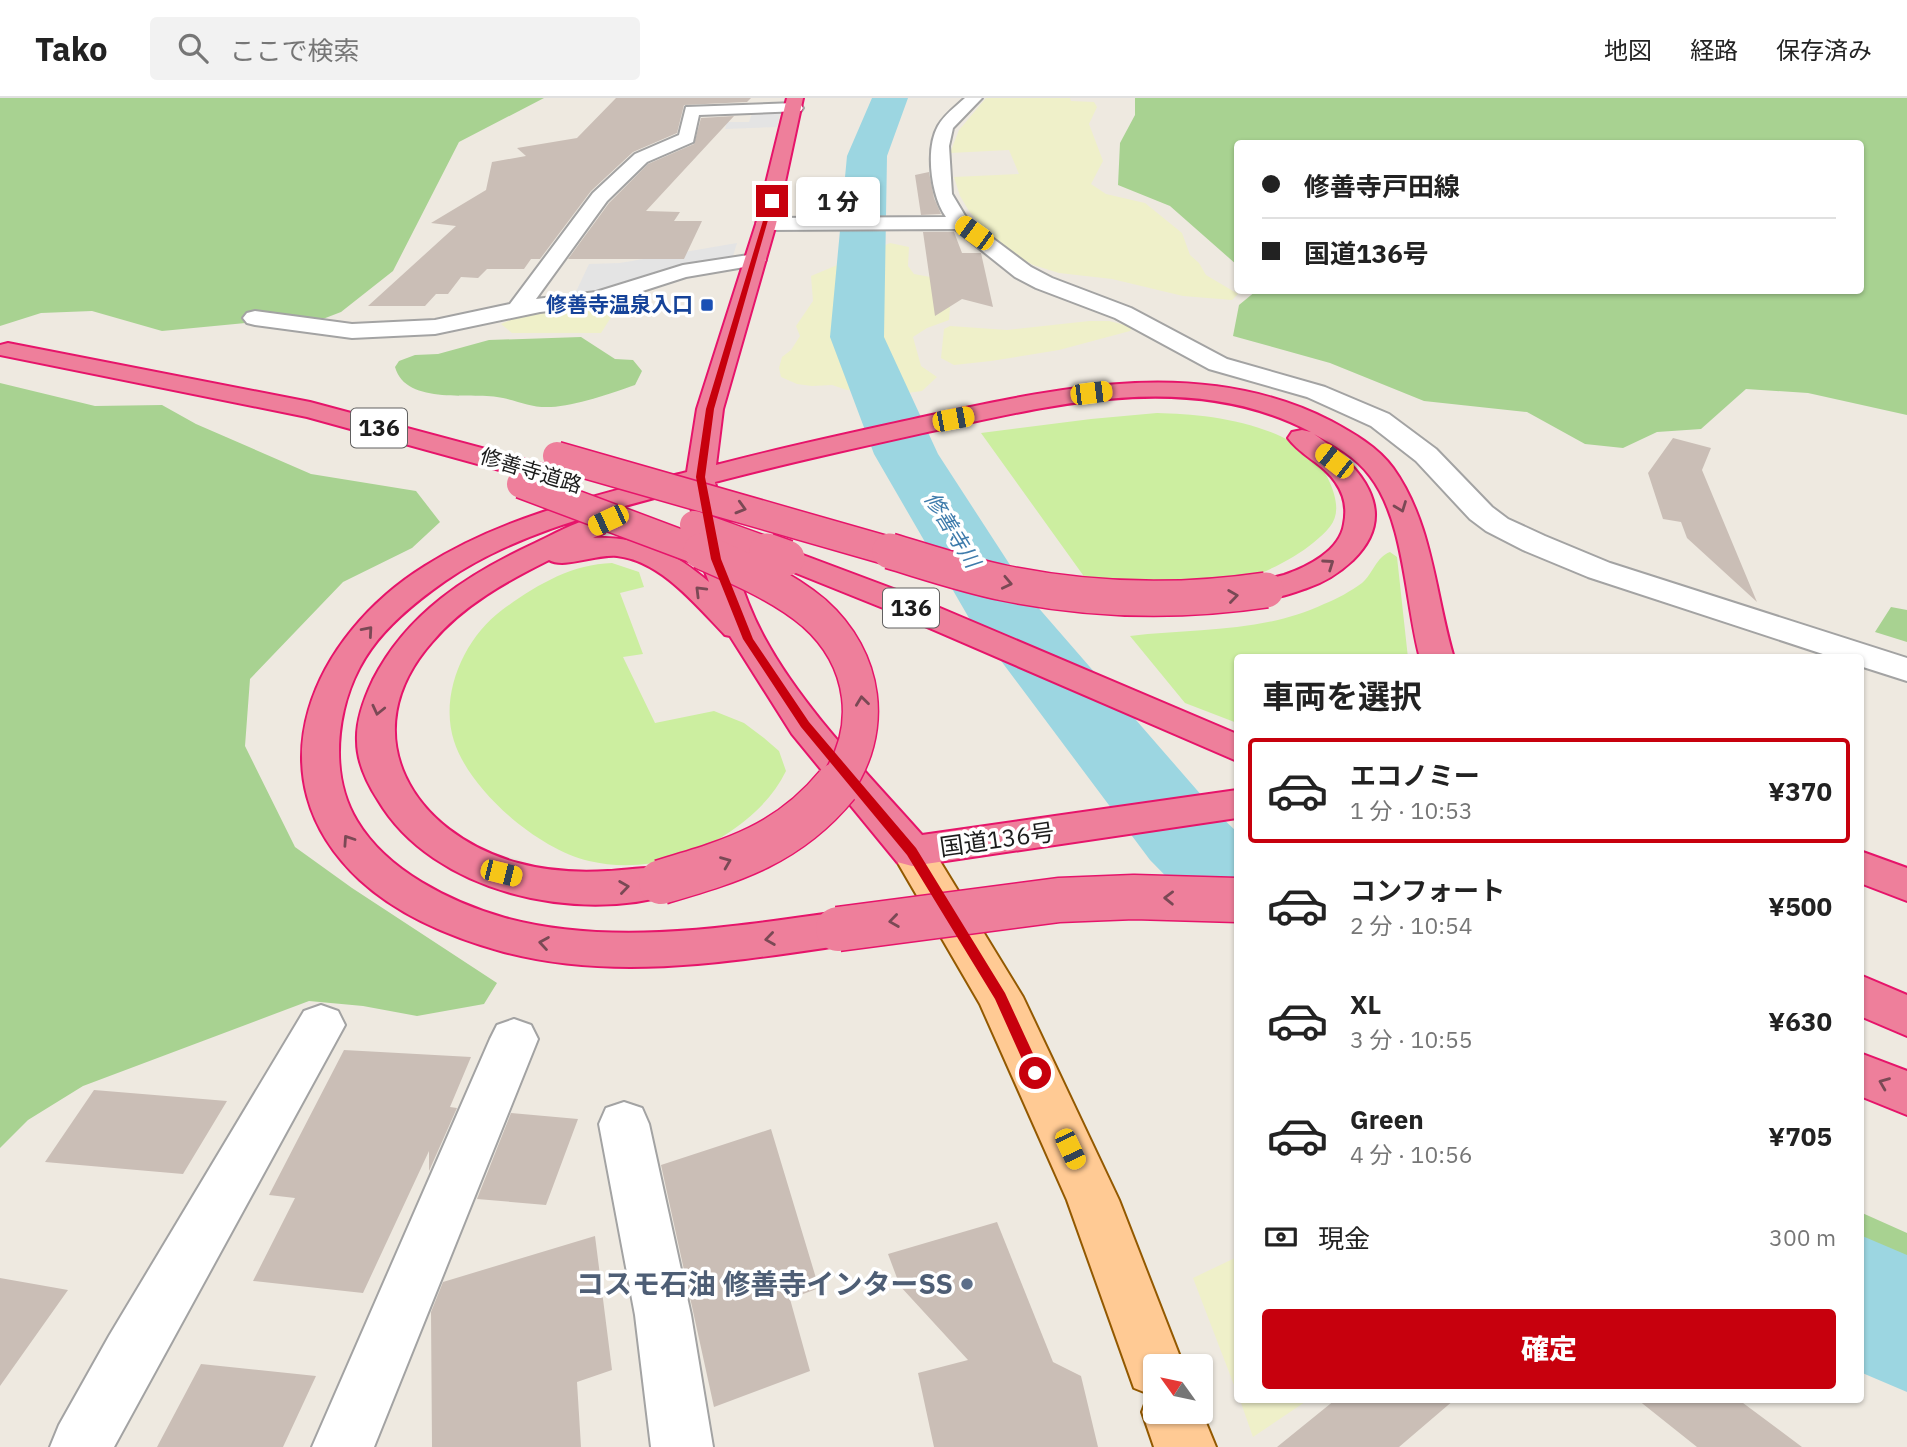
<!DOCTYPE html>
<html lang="ja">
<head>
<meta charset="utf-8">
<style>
  :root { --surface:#fff; --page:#f2f2f2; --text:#222; --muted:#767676; --line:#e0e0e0; --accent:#c7000d }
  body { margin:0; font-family:"IBM Plex Sans","Noto Sans JP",sans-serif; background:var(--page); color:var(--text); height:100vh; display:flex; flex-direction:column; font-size:26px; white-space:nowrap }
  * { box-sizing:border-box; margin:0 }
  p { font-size:23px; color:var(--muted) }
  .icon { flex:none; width:38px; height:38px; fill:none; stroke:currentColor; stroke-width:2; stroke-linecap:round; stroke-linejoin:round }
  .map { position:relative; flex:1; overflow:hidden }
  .sheet { position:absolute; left:1234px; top:556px; width:630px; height:749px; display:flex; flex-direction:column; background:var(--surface); border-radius:7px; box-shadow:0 2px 5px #0004 }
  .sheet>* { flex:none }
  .top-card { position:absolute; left:1234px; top:42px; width:630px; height:154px; border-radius:7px; box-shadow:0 2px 5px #0004; display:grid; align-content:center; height:154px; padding:0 28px; background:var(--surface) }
  .needle { width:46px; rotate:303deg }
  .fabs { position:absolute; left:1143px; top:1256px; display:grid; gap:14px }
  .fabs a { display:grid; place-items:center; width:70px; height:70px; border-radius:7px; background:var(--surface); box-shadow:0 2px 5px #0004; font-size:35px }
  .end { position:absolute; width:32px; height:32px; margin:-16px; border:9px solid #c7000d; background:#fff; box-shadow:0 0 0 4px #fff }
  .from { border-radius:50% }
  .bubble { position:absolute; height:49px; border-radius:7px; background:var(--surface); box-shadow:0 2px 5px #0004; font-size:23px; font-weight:800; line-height:49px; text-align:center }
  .car { position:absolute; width:21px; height:42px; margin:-21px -10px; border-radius:9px; box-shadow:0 0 5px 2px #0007; background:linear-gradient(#f5c518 24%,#345 0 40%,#f5c518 0 76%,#345 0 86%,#f5c518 0) }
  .top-card b { display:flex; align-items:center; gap:24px; height:66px; font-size:26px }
  .top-card b+b { border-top:2px solid var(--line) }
  .top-card i { width:18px; height:18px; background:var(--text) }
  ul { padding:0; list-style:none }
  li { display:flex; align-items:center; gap:21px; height:105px; margin:0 14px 10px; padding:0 14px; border:4px solid transparent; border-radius:7px }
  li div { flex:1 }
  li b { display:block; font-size:26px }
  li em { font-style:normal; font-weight:800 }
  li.current { border-color:var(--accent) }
  li>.icon { width:63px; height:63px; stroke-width:1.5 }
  h2 { padding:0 28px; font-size:32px; line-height:84px }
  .pay { display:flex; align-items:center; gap:18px; height:77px; padding:0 28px; font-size:26px }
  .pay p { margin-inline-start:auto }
  .action { display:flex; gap:14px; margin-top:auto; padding:14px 28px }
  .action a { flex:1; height:80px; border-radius:7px; background:var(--accent); color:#fff; font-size:28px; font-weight:800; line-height:80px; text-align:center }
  header { display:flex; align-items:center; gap:42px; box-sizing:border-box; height:98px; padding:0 35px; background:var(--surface); border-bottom:2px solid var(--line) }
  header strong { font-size:33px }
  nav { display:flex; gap:38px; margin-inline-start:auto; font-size:24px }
  .search { width:490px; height:63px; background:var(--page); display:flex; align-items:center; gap:18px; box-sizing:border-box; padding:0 24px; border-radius:7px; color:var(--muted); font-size:26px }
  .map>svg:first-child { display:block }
  .farmland { fill:#eff0c9 }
  .grass { fill:#cceea0 }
  .forest { fill:#a8d291 }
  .parking { fill:#e4e4e4 }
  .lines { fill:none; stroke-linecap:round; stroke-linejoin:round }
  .river { fill:#9cd6e1; fill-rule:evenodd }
  .building { fill:#cabeb6 }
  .street-casing { stroke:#a3a3a3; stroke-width:4 }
  .primary-casing { stroke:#935900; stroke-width:4 }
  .highway-casing { stroke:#e6146a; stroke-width:4 }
  .street { fill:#fff; fill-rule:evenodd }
  .primary { fill:#ffca94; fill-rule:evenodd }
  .highway { fill:#ee7f9b; fill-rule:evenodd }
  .highway-bridge-far2-casing { stroke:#e6146a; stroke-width:31; stroke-linecap:butt }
  .highway-bridge-far1-casing { stroke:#e6146a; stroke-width:38; stroke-linecap:butt }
  .highway-bridge-casing { stroke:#e6146a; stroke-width:47; stroke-linecap:butt }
  .highway-bridge-far2 { stroke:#ee7f9b; stroke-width:28 }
  .highway-bridge-far1 { stroke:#ee7f9b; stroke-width:35 }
  .highway-bridge { stroke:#ee7f9b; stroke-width:44 }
  .oneway { stroke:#7a4955 }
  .route { fill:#c7000d }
  .transit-dot { fill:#1a4fb4; stroke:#fff; stroke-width:2.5 }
  .service-dot { fill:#5c6f8a; stroke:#fff; stroke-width:2.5 }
  .labels { text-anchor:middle; stroke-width:7; stroke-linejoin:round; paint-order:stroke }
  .far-transit-label { font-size:21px; font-weight:bold; fill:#164399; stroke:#fff; text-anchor:end }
  .far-street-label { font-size:21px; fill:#1c1c1c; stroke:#fff }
  .far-water-label { font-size:21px; font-style:italic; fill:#3e7bab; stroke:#fff }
  .shield { fill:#fff; stroke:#606060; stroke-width:2 }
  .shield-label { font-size:23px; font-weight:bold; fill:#1c1c1c }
  .street-label { font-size:24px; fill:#1c1c1c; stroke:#fff }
  .near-service-label { font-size:28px; font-weight:bold; fill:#4e5e75; stroke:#fff; text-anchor:end }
</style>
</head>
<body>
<header>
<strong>Tako</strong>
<div class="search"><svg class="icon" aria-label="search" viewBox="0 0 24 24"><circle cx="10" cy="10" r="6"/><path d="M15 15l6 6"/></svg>ここで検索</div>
<nav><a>地図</a><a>経路</a><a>保存済み</a></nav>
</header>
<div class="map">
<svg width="1907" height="1349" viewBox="0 0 1907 1349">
  <rect width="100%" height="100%" fill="#eee9e0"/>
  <path class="farmland" d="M986,0H1070L1071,3L1094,4L1097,9L1089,26L1103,63L1091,86L1106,96L1145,105L1182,135L1190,157L1199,165L1206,177L1238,196L1232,202L1183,198L1112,181L1059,175L1033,167L1011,154L986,134L969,113L960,98L954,79L1019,76L1009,52L950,55L959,32Z
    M890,145L909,149L908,168L914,176L930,179L950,210L949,222L927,230L913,239L921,268L937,279L922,293L900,296L847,292L832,287L812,288L797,286L781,279L779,270L782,259L791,252L800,238L796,228L813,203L811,178Z
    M620,205L601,235H512L501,226L513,221L560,210Z
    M1089,223H1109L1133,229L1130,233L1059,252L991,263L954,267L941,260L944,231L950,228L1007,232Z
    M1237,1159V1295L1193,1180Z
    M1240,1302H1308L1253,1339Z"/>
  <path class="grass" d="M1157,315C1215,316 1316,328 1334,396C1341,421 1331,430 1313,445C1294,461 1256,480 1232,484C1218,486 1203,484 1189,484C1155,484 1122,484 1088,484L981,335L1091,321Z
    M1390,454L1397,459L1408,560H1237V625L1185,605L1130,538C1195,530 1263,535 1324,506C1337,501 1351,493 1362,485C1373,476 1376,459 1390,454Z
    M612,465L639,474L644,489L620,495L643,556L623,559L655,625L714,613L744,625L764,640L779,653L786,673C773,700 751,720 725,737C686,763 635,774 589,763C538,751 470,693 454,643C439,597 464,540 502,512C535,488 571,466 612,465Z"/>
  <path class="forest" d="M0,0H544L459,44L393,173L341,214L315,224L267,223L162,233L92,213L41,215L0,228Z
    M1135,0H1907V317L1808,295L1746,291L1701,331L1657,334L1623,350L1585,346L1527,314L1424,303L1330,265L1233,238L1239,207L1256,193L1860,192V46H1237V167L1170,108L1118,87L1120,45L1135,17Z
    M581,239L615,261L633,262L642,273L635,287C612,295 575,308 551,309C532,310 521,304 503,300C474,293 406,309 395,269L399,263L415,257L438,256L489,242Z
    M0,285L95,308L162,307L196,326L311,376L416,393L440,424L412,450L343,484L250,581L245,648L295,749L352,790L497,885L484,906L417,918L363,908L309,903L83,988L28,1022L0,1050Z
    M1891,509L1907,512V544L1875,534Z
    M1860,1114L1907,1135V1174L1860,1154Z"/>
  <path class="parking" d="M781,12L777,29L725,31L727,24H749L753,13Z
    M737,145L733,158L660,172L618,192L574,198L589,166L620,165Z"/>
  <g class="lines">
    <path class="river" d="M872,0H908L887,58L884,239L938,356L1036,507L1216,714L1237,734V826L1203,816L1150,762L969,520L874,356L830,239L847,58Z
      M1860,1137L1907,1157V1294L1860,1274Z"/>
  </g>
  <path class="building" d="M616,0H751L747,4L684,7L677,35L633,54L591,93L540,161H531L524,171H487L478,180L461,179L448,196H436L425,208H368L456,128L431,125L486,92L492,64L526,58L517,50L577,40Z
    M734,18L646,113L680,114L674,123H702L684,161H568L609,105L648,66L694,46L701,20Z
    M929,74L934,100L941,116L921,117L915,77Z
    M923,134H954L962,155H981L993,209L962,201L935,218Z
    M1673,340L1711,350L1702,372L1757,504L1687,440L1681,424L1663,421L1648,375Z
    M344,952L471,959L450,1009L457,1010L429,1073V1053L363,1195L253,1183L295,1100L269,1097Z
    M94,992L227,1003L183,1076L45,1064Z
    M511,1015L578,1021L546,1107L477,1101Z
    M771,1031L819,1190L790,1201L810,1273L714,1309L661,1067Z
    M997,1124L1053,1264L1081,1278L1098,1349H934L918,1275L968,1262L900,1188L888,1156Z
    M595,1138L612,1272L577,1284L581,1349H432L431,1214L443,1184Z
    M0,1180L68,1192L0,1288Z
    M201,1266L316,1278L283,1349H157Z
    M1335,1302H1454L1399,1349H1277Z
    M1638,1302H1739L1802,1349H1697Z"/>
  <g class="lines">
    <defs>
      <path id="street" d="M965,0H982L953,30L949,48L952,96L967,121L1031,169L1052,180L1131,210L1227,261L1325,289L1389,316L1436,351L1492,409L1508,421L1545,438L1610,465L1907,560V583L1860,568V560H1835L1588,479L1523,452L1486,433L1470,421L1416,363L1371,328L1307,299L1209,271L1115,220L1036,190L1015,179L955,131L766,132L759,130L756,126L759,122L766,120L946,119C931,98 925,51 938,28C944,17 955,9 965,0Z
        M795,5L801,7L803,10L801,13L699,17L693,44L647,64L607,103L536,201L596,194L683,167L755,156L762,158L766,162L762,166L686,179L599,207L540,214L435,236L352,240L255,227L247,225L243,220L247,215L255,213L352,226L435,222L510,206L593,95L635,56L679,37L686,9Z
        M321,907L338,913L345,927L114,1349H50L59,1327L109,1238L304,913Z
        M514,921L531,927L538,941L374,1349H312L490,941L497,927Z
        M624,1004L642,1010L649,1026L691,1217L713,1349H651L635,1217L599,1026L606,1010Z"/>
      <path id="primary" d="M912,738L927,742L1023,899L1119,1102L1184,1269H1155V1314H1200V1310L1216,1349H1154L1142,1314L1149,1296L1134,1290L1067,1102L980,906L891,753L897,742Z"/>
      <path id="highway" d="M787,0H803L776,126L723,311L716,367C788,348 860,333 932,317C1063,289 1204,258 1331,323C1353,335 1378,349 1393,370C1433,426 1435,497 1454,560H1420C1405,505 1405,423 1370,378C1356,359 1334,347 1314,336C1358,366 1403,413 1353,462C1339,475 1325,484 1307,490C1290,496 1272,503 1255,499L1250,492C1257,481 1271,481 1284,477C1307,469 1340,453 1344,426C1347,411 1345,398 1336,385C1324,366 1301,358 1288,340L1292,334L1302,332L1311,334C1192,271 1055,306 932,333C860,349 787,365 715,384C727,438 738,492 765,541C803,611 869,677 922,737L1237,692V720L912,768L897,764L792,636L730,538L725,537C696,507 661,463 617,458C596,456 564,471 549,462C507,483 463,507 432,544C351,636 413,736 518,765C547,773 578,775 608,773C631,772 654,766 676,773L682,784L676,795C577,826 433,795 378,702C367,685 357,664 357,643C356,622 364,601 373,582C407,515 468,476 535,445C554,436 573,425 593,420L604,423L608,429L604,435L593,440C640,438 674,454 709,484L700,461L688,391C606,413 516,434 445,483C418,502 390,524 371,551C338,597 326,672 357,723C387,773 450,804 505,820C612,849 730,829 838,814L853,819L860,831L853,843L838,848C729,864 613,883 504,854C453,840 399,818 360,782C248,678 314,537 425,468C504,418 598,397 687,374L697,311L756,126Z
        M8,245L310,304L549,368L553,374L549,380L539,383L307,319L0,257V247Z
        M787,451L907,496L1237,636V663L883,510L776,467L771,460L776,453Z
        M1860,753L1907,770V803L1860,785Z
        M1860,877L1907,897V938L1860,918Z
        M1860,955L1907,973V1017L1860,998Z"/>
    </defs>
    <use href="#street" class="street-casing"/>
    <use href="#primary" class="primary-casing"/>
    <use href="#highway" class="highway-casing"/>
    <use href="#street" class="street"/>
    <use href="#primary" class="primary"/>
    <use href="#highway" class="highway"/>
    <defs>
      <path id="highway-bridge-far2" d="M557,358L896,455
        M521,386L705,455
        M694,427L772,455"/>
      <path id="highway-bridge-far1" d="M701,453C740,470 782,488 814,515C866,561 876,632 835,689
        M767,453L787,460
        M890,453C927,464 965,477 1004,485C1091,503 1178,505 1266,492"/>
      <path id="highway-bridge" d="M661,784C732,763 788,747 837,687
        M838,831L1059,802L1134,799L1237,802"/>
    </defs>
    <use href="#highway-bridge-far2" class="highway-bridge-far2-casing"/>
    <use href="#highway-bridge-far1" class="highway-bridge-far1-casing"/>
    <use href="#highway-bridge" class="highway-bridge-casing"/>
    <use href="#highway-bridge-far2" class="highway-bridge-far2"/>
    <use href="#highway-bridge-far1" class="highway-bridge-far1"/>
    <use href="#highway-bridge" class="highway-bridge"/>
  </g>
  <defs><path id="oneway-chevron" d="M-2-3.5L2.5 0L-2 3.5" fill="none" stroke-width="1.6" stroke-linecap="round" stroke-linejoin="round" transform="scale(1.75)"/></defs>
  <g class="oneway">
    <use href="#oneway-chevron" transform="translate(1401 409) rotate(69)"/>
    <use href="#oneway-chevron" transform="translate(741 410) rotate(16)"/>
    <use href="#oneway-chevron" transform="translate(1329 466) rotate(-35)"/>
    <use href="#oneway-chevron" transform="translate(1007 485) rotate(12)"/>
    <use href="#oneway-chevron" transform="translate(700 493) rotate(-135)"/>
    <use href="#oneway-chevron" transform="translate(1233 498) rotate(-8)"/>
    <use href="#oneway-chevron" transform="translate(368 533) rotate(-49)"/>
    <use href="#oneway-chevron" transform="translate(862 603) rotate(-97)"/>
    <use href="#oneway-chevron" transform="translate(378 612) rotate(103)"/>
    <use href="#oneway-chevron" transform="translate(348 742) rotate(-124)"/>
    <use href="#oneway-chevron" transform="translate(726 764) rotate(-22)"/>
    <use href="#oneway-chevron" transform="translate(624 789) rotate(-8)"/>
    <use href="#oneway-chevron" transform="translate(1169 800) rotate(-179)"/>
    <use href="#oneway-chevron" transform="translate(894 823) rotate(172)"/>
    <use href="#oneway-chevron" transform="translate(770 841) rotate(172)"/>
    <use href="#oneway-chevron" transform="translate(544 845) rotate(-171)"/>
    <use href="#oneway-chevron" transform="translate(1884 985) rotate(-158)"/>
  </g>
  <path class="route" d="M774,101L714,311L705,379L721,461L753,541L809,624L916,750L1005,895L1042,975L1035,981L1030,979L995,901L907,757L801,629L743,541L711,461L696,379L706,311L769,103Z"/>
  <rect class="transit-dot" x="700" y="200" width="14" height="14" rx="3.5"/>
  <circle class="service-dot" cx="967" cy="1186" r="7"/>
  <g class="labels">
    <g class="far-transit-label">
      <text x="693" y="214">修善寺温泉入口</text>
    </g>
    <g class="far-street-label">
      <text transform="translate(531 373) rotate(17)" y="7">修善寺道路</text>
    </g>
    <g class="far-water-label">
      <text transform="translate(952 432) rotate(58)" y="7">修善寺川</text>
    </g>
    <g class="shield">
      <rect x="351" y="310.5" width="56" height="39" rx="5"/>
      <rect x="883" y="490.5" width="56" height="39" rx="5"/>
    </g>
    <g class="shield-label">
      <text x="379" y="338">136</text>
      <text x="911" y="518">136</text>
    </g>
    <g class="street-label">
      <text transform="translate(997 742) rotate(-8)" y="8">国道136号</text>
    </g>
    <g class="near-service-label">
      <text x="953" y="1196">コスモ石油 修善寺インターSS</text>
    </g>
  </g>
</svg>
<div class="fabs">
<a><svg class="needle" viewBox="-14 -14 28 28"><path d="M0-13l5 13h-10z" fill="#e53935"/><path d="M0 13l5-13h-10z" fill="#767676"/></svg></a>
</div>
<i class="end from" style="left:1035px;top:975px"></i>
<i class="end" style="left:772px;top:103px"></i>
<div class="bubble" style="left:796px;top:79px;width:84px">1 分</div>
<i class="car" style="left:974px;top:135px;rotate:306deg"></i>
<i class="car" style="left:1091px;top:295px;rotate:83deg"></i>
<i class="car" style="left:953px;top:321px;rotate:79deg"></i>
<i class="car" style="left:1334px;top:363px;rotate:308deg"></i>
<i class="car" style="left:608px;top:422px;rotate:245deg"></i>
<i class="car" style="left:501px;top:775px;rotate:104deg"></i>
<i class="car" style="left:1070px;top:1051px;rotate:155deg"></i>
<div class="top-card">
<b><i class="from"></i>修善寺戸田線</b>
<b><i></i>国道136号</b>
</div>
<section class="sheet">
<h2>車両を選択</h2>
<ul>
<li class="current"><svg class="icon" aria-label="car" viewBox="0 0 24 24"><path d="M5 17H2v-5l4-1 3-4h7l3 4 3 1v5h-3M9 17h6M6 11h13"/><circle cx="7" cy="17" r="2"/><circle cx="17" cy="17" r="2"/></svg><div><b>エコノミー</b><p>1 分 · 10:53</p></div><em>¥370</em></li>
<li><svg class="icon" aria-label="car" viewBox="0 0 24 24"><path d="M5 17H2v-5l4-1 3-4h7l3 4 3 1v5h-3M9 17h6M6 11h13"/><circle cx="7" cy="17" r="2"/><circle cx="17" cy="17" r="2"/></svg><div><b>コンフォート</b><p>2 分 · 10:54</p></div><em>¥500</em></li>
<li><svg class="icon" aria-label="car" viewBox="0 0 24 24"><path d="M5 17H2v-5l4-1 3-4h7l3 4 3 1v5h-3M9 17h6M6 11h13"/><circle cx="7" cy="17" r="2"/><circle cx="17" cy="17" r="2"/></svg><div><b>XL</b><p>3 分 · 10:55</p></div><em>¥630</em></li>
<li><svg class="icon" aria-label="car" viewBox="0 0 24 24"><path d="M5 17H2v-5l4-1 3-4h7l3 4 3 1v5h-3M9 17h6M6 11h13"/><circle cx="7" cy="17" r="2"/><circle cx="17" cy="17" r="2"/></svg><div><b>Green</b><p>4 分 · 10:56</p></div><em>¥705</em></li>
</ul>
<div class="pay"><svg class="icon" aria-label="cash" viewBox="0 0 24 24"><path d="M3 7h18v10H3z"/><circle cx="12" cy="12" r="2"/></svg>現金<p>300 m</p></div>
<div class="action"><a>確定</a></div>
</section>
</div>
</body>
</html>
